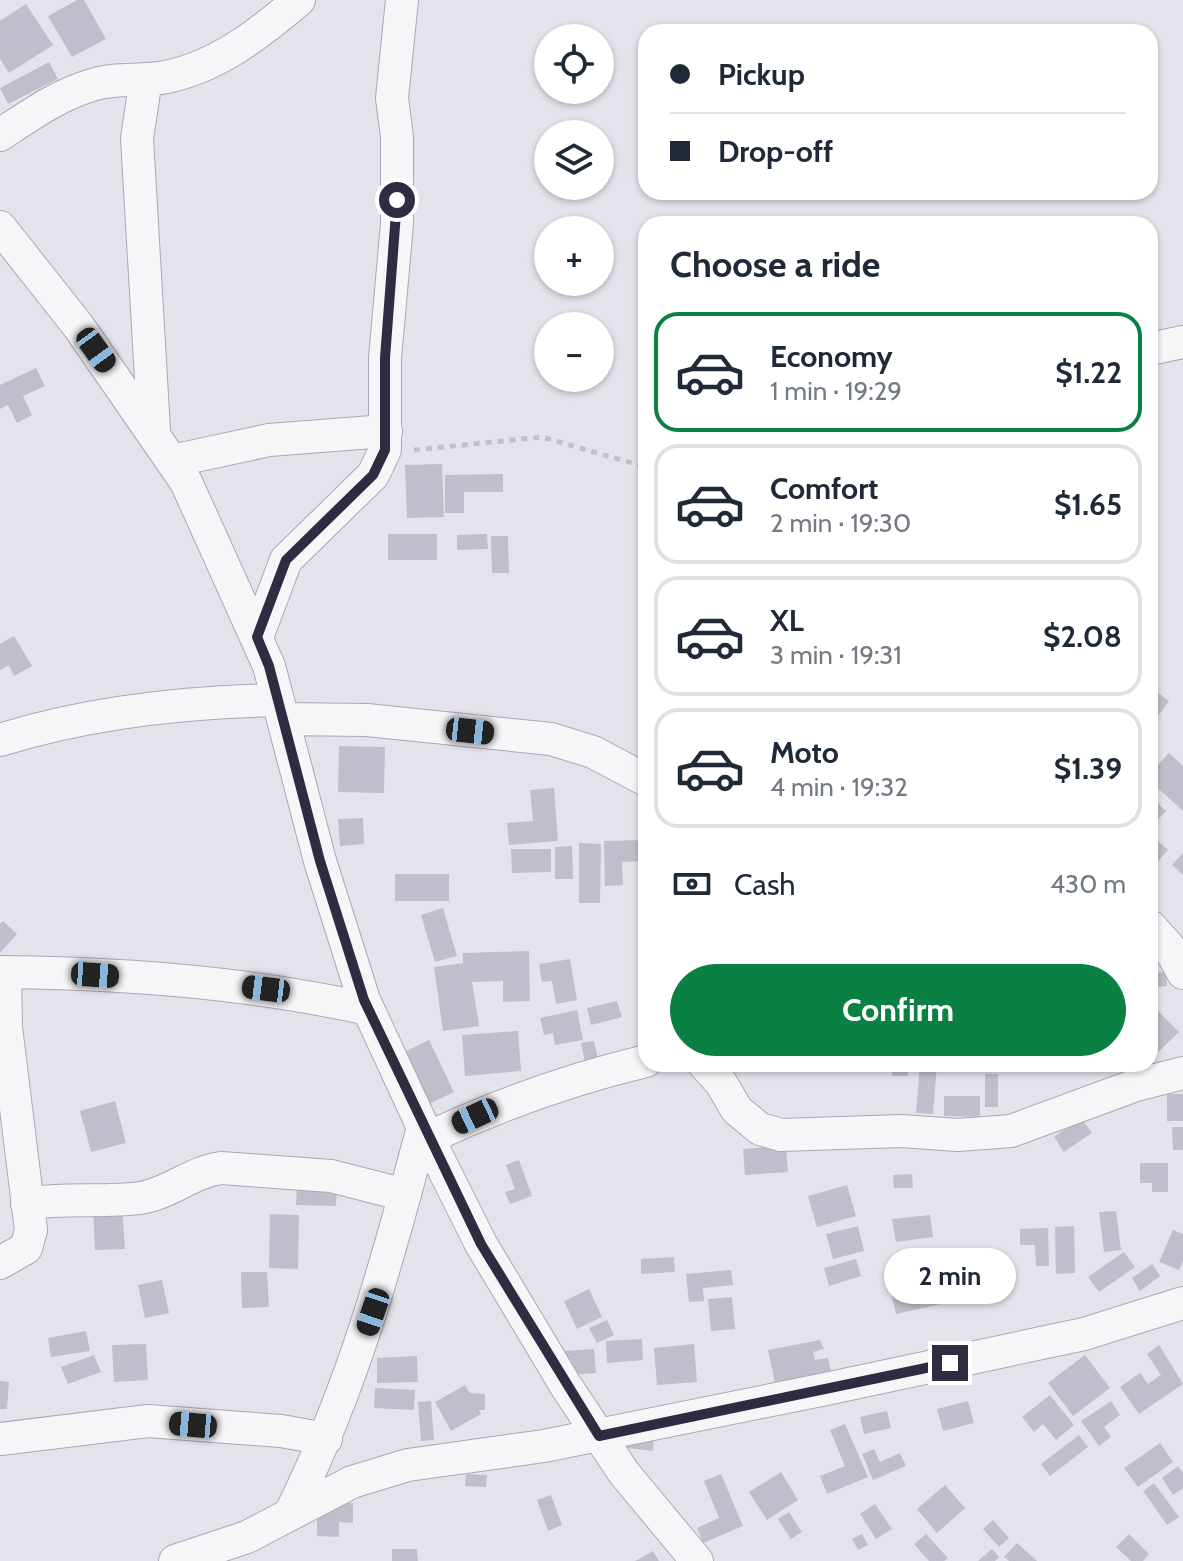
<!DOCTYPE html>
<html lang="en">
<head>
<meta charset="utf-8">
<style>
  :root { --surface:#fff; --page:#f6f6f7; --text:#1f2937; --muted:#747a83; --line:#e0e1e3; --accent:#0b8043 }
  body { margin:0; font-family:Cabin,sans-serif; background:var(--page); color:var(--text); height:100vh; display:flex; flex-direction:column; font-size:30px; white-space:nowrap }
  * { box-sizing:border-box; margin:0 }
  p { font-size:26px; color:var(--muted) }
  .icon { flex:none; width:44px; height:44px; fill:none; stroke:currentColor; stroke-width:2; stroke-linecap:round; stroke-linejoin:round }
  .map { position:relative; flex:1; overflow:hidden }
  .sheet { position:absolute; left:638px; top:216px; width:520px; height:856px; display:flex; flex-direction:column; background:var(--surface); border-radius:24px; box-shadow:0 2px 6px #0004 }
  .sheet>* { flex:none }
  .hud { position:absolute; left:638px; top:24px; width:520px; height:176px; border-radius:24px; box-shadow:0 2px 6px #0004; display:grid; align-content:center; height:176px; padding:0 32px; background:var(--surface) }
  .controls { position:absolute; left:534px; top:24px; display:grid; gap:16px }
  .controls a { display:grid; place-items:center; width:80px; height:80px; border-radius:50%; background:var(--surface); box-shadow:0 2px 6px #0004; font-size:40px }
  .end { position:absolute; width:36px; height:36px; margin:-18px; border:10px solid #2f2c42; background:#fff; box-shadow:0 0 0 4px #fff }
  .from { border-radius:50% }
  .bubble { position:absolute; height:56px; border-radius:28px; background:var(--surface); box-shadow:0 2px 6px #0004; font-size:26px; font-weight:700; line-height:56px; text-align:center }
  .car { position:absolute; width:24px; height:48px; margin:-24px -12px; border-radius:10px; box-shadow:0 0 6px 2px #0007; background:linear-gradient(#222 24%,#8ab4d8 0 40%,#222 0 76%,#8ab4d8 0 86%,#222 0) }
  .hud b { display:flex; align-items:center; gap:28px; height:76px; font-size:30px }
  .hud b+b { border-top:2px solid var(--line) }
  .hud i { width:20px; height:20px; background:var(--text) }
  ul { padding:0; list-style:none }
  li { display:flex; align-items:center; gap:24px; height:120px; margin:0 16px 12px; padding:0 16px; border:4px solid var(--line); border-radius:24px }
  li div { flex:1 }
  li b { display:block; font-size:30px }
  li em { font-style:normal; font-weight:700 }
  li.on { border-color:var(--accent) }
  li>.icon { width:72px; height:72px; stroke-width:1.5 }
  h2 { padding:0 32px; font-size:36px; line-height:96px }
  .pay { display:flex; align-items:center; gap:20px; height:88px; padding:0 32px; font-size:30px }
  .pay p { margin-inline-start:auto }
  .primary-button { display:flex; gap:16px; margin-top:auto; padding:16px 32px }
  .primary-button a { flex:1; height:92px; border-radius:48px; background:var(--accent); color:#fff; font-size:32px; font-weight:700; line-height:92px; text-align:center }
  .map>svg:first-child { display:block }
  .building { fill:#c0beca }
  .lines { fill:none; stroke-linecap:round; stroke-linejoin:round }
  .minor-casing { stroke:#aaa8b5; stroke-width:34 }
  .path { stroke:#c2c1c9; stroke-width:5; stroke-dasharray:6 6; stroke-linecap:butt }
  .minor { stroke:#f6f6f9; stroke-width:32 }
  .route { stroke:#2f2c42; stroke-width:10 }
</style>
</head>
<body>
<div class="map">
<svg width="1183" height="1561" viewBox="0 0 1183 1561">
  <rect width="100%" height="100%" fill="#e4e3eb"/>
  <path class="building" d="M77,0H84L106,39L72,57L48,16Z
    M26,4L53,45L9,73L0,59V21Z
    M49,62L58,79L8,104L0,88Z
    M36,368L45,386L23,396L32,415L17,423L8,405L0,409V385Z
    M442,464L444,517L407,518L405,465Z
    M503,474V492H464V513H445V475Z
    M388,534H437V560H388Z
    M487,534L488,549L457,550V535Z
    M491,536H508L509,573H492Z
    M14,636L32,666L14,676L9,665L0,670V644Z
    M1150,687L1169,701L1150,727Z
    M339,746L385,747L384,793L338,792Z
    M1169,753L1183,766V811L1150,781V773Z
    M554,788L558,841L509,845L507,823L533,821L530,790Z
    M1150,796L1166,811L1152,826L1150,825Z
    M363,818L364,844L340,846L338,819Z
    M1150,834L1168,850L1154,865L1150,862Z
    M645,840L646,861L622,862L623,885L605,886L604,841Z
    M579,843L601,844L600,903H579Z
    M572,846L573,879H555V847Z
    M511,849H551V872L512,873Z
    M1183,853V875L1172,865Z
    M395,874H449V901H395Z
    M443,908L457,956L435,962L421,915Z
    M3,921L17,934L0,953V924Z
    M529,951L530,1001L503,1002V981L472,982L479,1026L443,1031L434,967L463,963V953Z
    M570,959L577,1000L556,1004L552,981L542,982L539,964Z
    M1166,972L1167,986L1157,987L1156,973Z
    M617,1001L622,1017L591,1025L587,1008Z
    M1150,1003L1179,1032L1152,1058L1150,1056Z
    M577,1010L583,1040L555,1045L553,1033L544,1035L540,1018Z
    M518,1031L521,1071L465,1076L462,1035Z
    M429,1040L454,1092L425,1106L400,1054Z
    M594,1041L598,1059L585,1062L581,1043Z
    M892,1064H908V1076H892Z
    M920,1064H937L933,1114L916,1113Z
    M985,1074H998V1107H985Z
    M1167,1094H1183V1121H1167Z
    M944,1096H980V1117L944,1116Z
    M115,1101L126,1143L91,1152L80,1111Z
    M1081,1118L1092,1133L1064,1152L1054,1137Z
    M1172,1127H1183V1150H1173Z
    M786,1146L788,1172L745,1175L743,1149Z
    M519,1160L532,1196L510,1204L505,1192L515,1189L506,1165Z
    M1140,1163H1168V1192H1152V1183H1140Z
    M912,1174L913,1188H894L893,1175Z
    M297,1183L337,1184L336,1206L296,1205Z
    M847,1185L856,1216L817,1227L808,1196Z
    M122,1207L125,1249L95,1250L93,1209Z
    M1116,1211L1121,1250L1104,1252L1099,1212Z
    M270,1214L299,1215L298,1269L269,1268Z
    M930,1215L933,1237L896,1242L892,1219Z
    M858,1226L864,1251L833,1259L826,1234Z
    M1074,1226L1075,1273L1056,1274L1055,1227Z
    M1048,1228L1049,1266H1036L1035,1245H1020V1229Z
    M1173,1230L1183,1234V1261L1179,1270L1159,1262Z
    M1124,1252L1135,1267L1099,1292L1088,1277Z
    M674,1257L675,1272L641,1274V1259Z
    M856,1259L861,1276L829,1286L824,1268Z
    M1152,1264L1160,1276L1140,1291L1132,1278Z
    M936,1265L945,1303L896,1314L887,1276Z
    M731,1270L733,1285L703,1288L704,1301L689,1302L686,1274Z
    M241,1272H267L269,1307L242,1308Z
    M162,1280L169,1313L145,1318L138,1285Z
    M589,1289L602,1317L577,1329L564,1301Z
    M732,1297L735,1329L711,1331L708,1299Z
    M607,1320L614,1335L597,1343L589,1328Z
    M86,1331L90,1351L51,1357L48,1338Z
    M642,1339L643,1360L607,1363L606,1341Z
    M820,1340L824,1349L813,1352L815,1360L828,1358L832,1376L776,1388L768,1350Z
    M146,1344L148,1380L114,1382L112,1345Z
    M694,1344L697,1382L657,1385L654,1348Z
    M1159,1345L1183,1384L1139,1414L1120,1387L1140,1373L1148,1384L1161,1375L1147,1354Z
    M594,1349L596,1373L565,1375L564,1351Z
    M94,1355L101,1372L68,1384L61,1367Z
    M1085,1355L1110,1388L1073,1416L1048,1383Z
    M417,1356L418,1382L377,1383V1358Z
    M0,1381L9,1382L7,1409H0Z
    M465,1385L470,1393L485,1394V1410H479L481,1414L451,1431L435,1402Z
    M375,1388L415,1390L414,1410L374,1408Z
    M1050,1395L1074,1425L1056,1440L1043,1424L1034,1432L1022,1417Z
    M431,1401L434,1440L421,1441L418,1402Z
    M968,1401L974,1423L943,1431L937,1409Z
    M1111,1401L1120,1415L1104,1427L1111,1437L1099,1446L1081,1421Z
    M887,1411L891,1428L864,1434L860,1417Z
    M845,1424L868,1477L827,1494L820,1476L845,1466L830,1430Z
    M629,1434L654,1437L653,1451L627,1448Z
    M1079,1435L1088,1447L1050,1476L1041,1464Z
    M1160,1443L1173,1462L1138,1487L1124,1468Z
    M874,1449L880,1462L900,1453L906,1466L873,1480L862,1454Z
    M1178,1466L1183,1473V1488L1173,1495L1162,1478Z
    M781,1472L798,1500L767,1520L749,1492Z
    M466,1474L487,1475L486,1487L465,1486Z
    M721,1474L743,1526L703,1543L697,1528L719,1518L704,1481Z
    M1154,1483L1179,1517L1167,1525L1143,1491Z
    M945,1485L965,1508L937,1533L917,1509Z
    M551,1495L562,1525L548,1531L537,1500Z
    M317,1502L353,1503V1523L339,1522V1537L317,1536Z
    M875,1504L892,1529L876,1539L860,1514Z
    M789,1512L802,1532L791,1539L778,1519Z
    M993,1520L1009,1538L999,1547L983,1529Z
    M862,1534L868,1545L858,1550L852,1539Z
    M926,1534L948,1558L944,1561H929L914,1544Z
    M1129,1534L1149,1554L1143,1561H1131L1116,1547Z
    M1017,1543L1037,1561H1009L1004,1557Z
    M392,1549H417L418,1561H392Z
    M992,1549L999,1557L995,1561H978Z
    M653,1551L659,1561H635Z"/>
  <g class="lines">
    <defs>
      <path id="minor" d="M146,79L137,138L154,430
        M0,135C29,116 58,95 92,85C115,77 142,82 166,77C217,67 260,33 299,0
        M0,227L79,327L186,482L269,666L320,861L364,1000L428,1138L481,1244L566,1386L624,1473L697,1561
        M1150,349L1183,342
        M172,461L269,440L386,431
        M257,637L286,560L373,475L385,450V358L397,224V137L392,98L402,0
        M283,719L367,720L551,739L593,752L646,780
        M0,740C89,712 185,702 278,700
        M1150,926L1168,946L1183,973
        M0,972C124,973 247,982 368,1009
        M704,1064L721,1083L737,1110L760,1129L781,1135L901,1131L958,1135L1011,1131L1136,1085L1183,1073
        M428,1138C498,1105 571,1079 646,1061
        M27,1204C65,1197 102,1203 140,1198C169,1194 191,1172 221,1168L331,1176L405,1195
        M0,1263L26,1248L31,1230L6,1027L5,972
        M0,1439L148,1421L281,1431L326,1439
        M291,1512C354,1384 387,1263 423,1127
        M175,1561L247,1537L352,1482L408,1465L544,1446L821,1390L1084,1334L1183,1303"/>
    </defs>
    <use href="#minor" class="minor-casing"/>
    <path class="path" d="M414,450L542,437L646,467"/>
    <use href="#minor" class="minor"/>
  </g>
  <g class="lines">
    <path class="route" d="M397,200L385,358V450L373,475L286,560L257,637L269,666L320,861L364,1000L481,1244L599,1436L950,1363"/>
  </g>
</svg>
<div class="controls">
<a><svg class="icon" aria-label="locate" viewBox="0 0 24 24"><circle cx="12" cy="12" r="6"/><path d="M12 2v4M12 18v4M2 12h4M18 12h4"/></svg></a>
<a><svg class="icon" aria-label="layers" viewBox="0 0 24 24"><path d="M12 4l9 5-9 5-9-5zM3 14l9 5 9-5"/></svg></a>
<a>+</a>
<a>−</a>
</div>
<i class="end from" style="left:397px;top:200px"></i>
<i class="end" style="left:950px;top:1363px"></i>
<div class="bubble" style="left:884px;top:1248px;width:132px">2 min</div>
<i class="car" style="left:96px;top:350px;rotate:144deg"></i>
<i class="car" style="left:470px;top:731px;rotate:96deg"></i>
<i class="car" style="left:95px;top:975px;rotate:94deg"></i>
<i class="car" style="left:266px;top:989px;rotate:277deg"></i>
<i class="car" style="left:475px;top:1116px;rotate:245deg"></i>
<i class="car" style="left:373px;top:1312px;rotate:199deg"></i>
<i class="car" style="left:193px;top:1425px;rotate:275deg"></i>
<div class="hud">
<b><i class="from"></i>Pickup</b>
<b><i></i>Drop-off</b>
</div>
<section class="sheet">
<h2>Choose a ride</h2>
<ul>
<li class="on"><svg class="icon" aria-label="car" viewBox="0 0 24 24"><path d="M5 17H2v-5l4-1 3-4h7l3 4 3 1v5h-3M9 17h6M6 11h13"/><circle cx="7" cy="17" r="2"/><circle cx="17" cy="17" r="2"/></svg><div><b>Economy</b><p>1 min · 19:29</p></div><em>$1.22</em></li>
<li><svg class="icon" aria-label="car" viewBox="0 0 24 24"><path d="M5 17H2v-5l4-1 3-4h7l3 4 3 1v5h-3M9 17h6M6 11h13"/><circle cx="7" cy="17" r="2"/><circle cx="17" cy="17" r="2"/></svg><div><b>Comfort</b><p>2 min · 19:30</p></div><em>$1.65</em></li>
<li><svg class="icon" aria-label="car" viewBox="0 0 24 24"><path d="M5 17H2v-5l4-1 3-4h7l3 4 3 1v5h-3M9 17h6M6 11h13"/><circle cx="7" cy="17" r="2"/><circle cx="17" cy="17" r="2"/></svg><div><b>XL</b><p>3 min · 19:31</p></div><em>$2.08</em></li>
<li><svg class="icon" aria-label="car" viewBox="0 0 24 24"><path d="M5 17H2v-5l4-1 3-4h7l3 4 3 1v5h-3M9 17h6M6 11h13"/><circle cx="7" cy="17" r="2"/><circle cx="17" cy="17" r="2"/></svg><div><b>Moto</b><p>4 min · 19:32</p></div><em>$1.39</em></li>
</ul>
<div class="pay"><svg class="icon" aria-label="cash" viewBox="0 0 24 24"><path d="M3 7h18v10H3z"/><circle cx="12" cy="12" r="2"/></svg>Cash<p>430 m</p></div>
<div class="primary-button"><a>Confirm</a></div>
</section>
</div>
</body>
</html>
